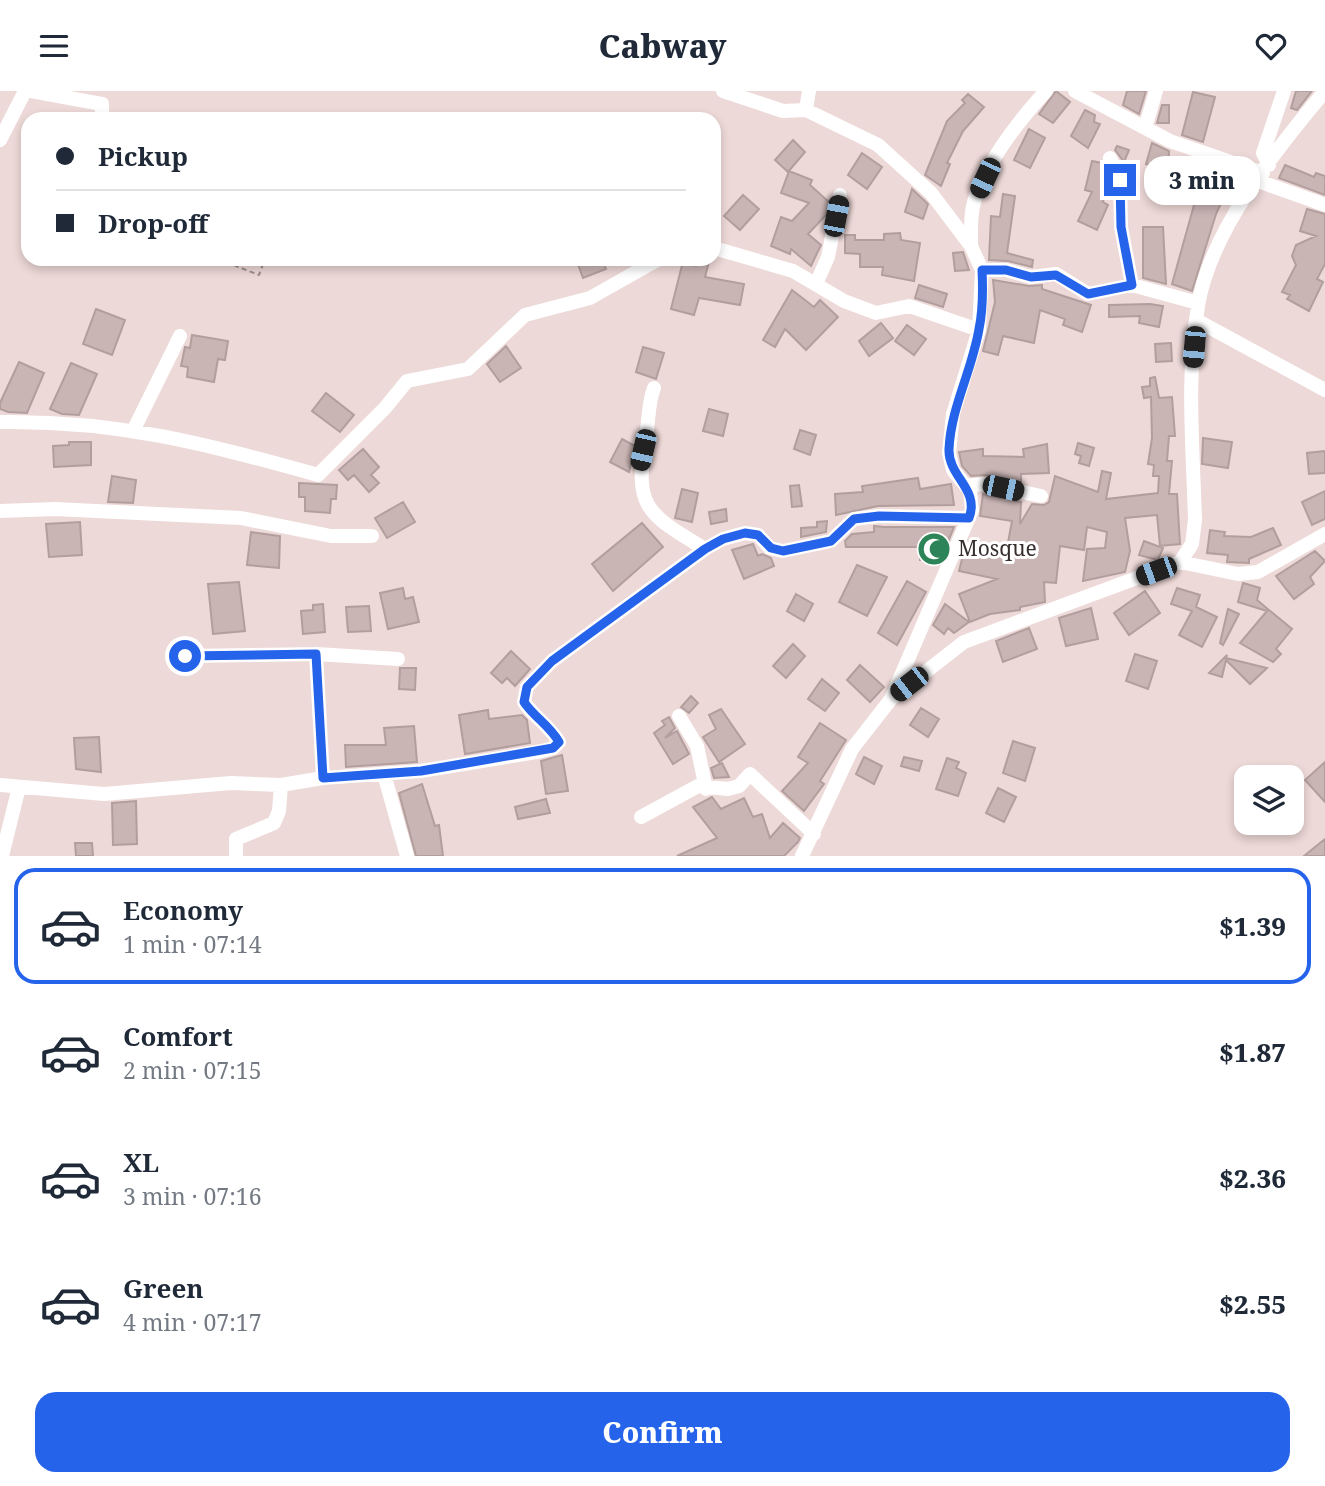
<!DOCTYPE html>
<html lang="en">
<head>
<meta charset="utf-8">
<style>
  :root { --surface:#fff; --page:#f2f2f3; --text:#1f2937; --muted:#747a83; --line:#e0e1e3; --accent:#2563eb }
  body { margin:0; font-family:"Noto Serif",serif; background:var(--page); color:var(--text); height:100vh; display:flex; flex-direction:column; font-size:26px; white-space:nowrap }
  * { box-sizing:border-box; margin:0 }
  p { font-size:23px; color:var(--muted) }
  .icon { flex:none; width:38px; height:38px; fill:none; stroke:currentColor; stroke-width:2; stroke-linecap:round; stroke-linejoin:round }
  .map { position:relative; height:765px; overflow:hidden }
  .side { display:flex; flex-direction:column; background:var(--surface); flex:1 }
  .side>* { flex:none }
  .guide { position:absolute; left:21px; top:21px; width:700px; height:154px; border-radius:21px; box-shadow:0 4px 10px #0003; display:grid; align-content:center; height:154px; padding:0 35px; background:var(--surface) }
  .buttons { position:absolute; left:1234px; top:674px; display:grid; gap:14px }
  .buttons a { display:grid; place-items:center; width:70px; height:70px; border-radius:14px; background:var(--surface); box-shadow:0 4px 10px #0003; font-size:35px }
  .end { position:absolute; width:32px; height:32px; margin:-16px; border:9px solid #2563eb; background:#fff; box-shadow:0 0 0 4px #fff }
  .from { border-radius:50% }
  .bubble { position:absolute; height:49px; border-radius:21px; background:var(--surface); box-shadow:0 4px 10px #0003; font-size:23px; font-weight:800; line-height:49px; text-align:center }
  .car { position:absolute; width:21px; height:42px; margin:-21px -10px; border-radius:9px; box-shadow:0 0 5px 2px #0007; background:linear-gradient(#222 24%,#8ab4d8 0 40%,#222 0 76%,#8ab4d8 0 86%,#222 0) }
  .guide b { display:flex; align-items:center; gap:24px; height:66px; font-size:26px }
  .guide b+b { border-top:2px solid var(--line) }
  .guide i { width:18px; height:18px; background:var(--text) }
  ul { padding:12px 0 0; list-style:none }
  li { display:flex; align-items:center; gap:21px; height:116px; margin:0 14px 10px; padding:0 21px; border:4px solid transparent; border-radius:21px }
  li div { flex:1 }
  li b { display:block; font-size:26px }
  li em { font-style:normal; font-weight:800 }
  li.active { border-color:var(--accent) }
  li>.icon { width:63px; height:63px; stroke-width:1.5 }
  .primary-button { display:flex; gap:14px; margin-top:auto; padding:14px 35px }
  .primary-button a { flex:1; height:80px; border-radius:21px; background:var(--accent); color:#fff; font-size:28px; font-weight:800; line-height:80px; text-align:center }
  header { display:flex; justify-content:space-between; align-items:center; height:91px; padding:0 35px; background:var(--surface); font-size:32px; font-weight:800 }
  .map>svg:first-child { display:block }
  .building { fill:#c9b5b4; stroke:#b29f9d; stroke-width:2 }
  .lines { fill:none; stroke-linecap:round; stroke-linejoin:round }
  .path { stroke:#9d8e8c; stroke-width:2; stroke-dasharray:5 3.5; stroke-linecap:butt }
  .minor { stroke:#fff; stroke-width:14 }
  .route { stroke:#2563eb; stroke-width:9 }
  .labels { text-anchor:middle; stroke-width:6; stroke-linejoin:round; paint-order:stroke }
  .poi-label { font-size:21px; fill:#362e2d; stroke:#fff; text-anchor:start }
</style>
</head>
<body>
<header><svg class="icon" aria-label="menu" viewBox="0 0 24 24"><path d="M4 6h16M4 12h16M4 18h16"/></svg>Cabway<svg class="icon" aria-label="heart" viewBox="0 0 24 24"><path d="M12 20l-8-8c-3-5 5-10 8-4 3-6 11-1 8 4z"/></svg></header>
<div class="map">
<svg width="1325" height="765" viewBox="0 0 1325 765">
  <rect width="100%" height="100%" fill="#edd9d7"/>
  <path class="building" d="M1056,0L1070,11L1053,32L1039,23Z
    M1127,0H1146L1139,23L1123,14Z
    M1296,0H1312L1297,19L1291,17Z
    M1193,1L1215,6L1203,51L1182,44Z
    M968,3L984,16L963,40L947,72L950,73L941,95L925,84L947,30L965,12L962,9Z
    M1162,14H1169V32H1157Z
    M1085,19L1095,24L1094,31L1100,33L1088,57L1071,45Z
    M1029,38L1045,47L1030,77L1014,69Z
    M793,49L805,61L788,81L775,69Z
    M1152,52L1169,60L1168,80L1146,73Z
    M1117,55L1129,59L1124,71L1115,59Z
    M862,62L882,76L867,98L848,84Z
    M1092,70L1102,72L1109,89L1103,111L1108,114L1097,139L1078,130L1092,101L1085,99Z
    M1211,74L1235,82L1216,123L1192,200L1172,193L1194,114Z
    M1285,74L1314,86L1316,82L1325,85V104L1279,87Z
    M789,80L812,89L810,94L829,111L826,124L808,143L821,154L811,175L791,158L790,163L771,155L781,126L792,130L809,112L781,102Z
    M912,98L928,113L923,128L905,121Z
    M1003,103L1015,105L1007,162L1033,169L1032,176L1008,170L989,169L991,125L1000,126Z
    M743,104L759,118L740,139L724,125Z
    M1307,118L1325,123V173L1317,188L1323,191L1309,220L1287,208L1290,204L1282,201L1296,174L1292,165L1296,154L1316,145L1300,140Z
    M1143,136H1163L1166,193L1143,187Z
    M900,142L901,149L920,152L914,190L882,184L883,176H860V163L845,162V144H855V149H884V143Z
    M963,161L969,179L955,180L953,162Z
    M576,168H602L606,178L583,187Z
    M698,168L709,171L705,186L744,193L740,214L699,207L694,224L671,218L683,170L696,175Z
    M993,189L1029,195L1042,194V198L1091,214L1082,241L1063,234L1065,228L1040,219L1034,252L1003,245L998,264L983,260L995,211Z
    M919,194L947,203L943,216L915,207Z
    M792,199L814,216L820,209L838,226L806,259L785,238L775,256L763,249Z
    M1150,213L1163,215L1159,236L1139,232L1140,225L1109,226V214Z
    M96,218L125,229L112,264L83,253Z
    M881,232L893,247L869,265L859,250Z
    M907,234L926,248L914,264L895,250Z
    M192,244L228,250L225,269L218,268L214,291L187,286L188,276L181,275L185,256L190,257Z
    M1171,252L1172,270L1156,271L1155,253Z
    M506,255L521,277L500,291L487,273Z
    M643,256L664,262L656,288L636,281Z
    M19,271L44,282L27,322L8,321L0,318V312Z
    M71,272L97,283L79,324L62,323L50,318Z
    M1155,286L1159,307L1172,306L1175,345H1169L1167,370H1172L1169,403H1177L1180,453L1160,455L1157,424L1125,427L1130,460L1125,481L1083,490L1087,458L1105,457L1107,441L1087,436L1084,459L1060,455L1056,492L1044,491L1045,511L1020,516V519L990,523L970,531L959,503L997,488L959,480L962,468L965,459L1000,465L1003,456L1007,457L1012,430L980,425L983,403L1021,411L1020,433L1032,413L1044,414L1049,411L1055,385L1098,401L1102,380L1111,382L1106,408L1158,402L1159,385H1153L1154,374L1148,373L1152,347L1151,306L1144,307L1142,296L1150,295V287Z
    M326,302L354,324L340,341L312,320Z
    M709,318L728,323L723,345L703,340Z
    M800,339L816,344L810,364L794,358Z
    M1203,347L1232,351L1228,377L1202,373Z
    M622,348L635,355L629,381L610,371Z
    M69,351H91V374L54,376L53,355L69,354Z
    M1078,352L1094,357L1089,375L1079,372L1081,365L1075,363Z
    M1047,353L1049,382L1021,383V391L986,384L971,385L962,375L959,361L983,358V365L1024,366L1023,358Z
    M363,358L379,376L371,384L379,392L369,401L354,384L348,389L339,379Z
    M1325,360V382L1309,383L1307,362Z
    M112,385L136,389L133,412L108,411Z
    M918,387L920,398L951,393L954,414L878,415L836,424L835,403L863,401L862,395Z
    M299,392L337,394L336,408H331L330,422L305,420V406H299Z
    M799,394L802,415L792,416L790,395Z
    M682,398L698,402L692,431L675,427Z
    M1325,400V428L1312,434L1302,411Z
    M403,411L415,431L387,447L375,427Z
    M726,418L727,430L711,433L709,421Z
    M827,430L826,441L801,446V437L817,436V431Z
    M80,431L82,464L49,466L46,433Z
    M642,432L663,456L613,500L592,473Z
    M874,435L884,436H954L941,468L920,469V456H846L845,450L852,443L874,441Z
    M1273,437L1281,454L1249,468V472L1227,471L1228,464L1207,462L1210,439L1225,441L1224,445L1251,446Z
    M251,441L280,445L279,477L247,474Z
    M1144,450L1163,457L1158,469L1139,464Z
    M753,453L758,465L762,463L771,467L774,475L744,488L732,459Z
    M1315,460L1325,470L1310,486L1314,493L1294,508L1276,485Z
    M857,474L887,486L867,525L839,511Z
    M907,490L926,501L897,554L878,542Z
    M239,491L245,540L213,543L208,493Z
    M1243,492L1260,497L1257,509L1292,538L1276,558L1281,563L1273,571L1240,552L1267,520L1238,511Z
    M403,497L405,508L413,506L419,531L388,538L380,502Z
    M1177,497L1200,504L1196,516L1217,526L1202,556L1179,544L1192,520L1171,513Z
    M1145,500L1160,522L1129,544L1114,522Z
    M796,503L813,513L804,530L787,520Z
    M323,513L325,541L303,543L301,520L313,519V514Z
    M945,513L969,531L954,542L948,537L944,543L933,534Z
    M369,515L371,540L348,541L346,516Z
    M1091,517L1098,548L1066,555L1059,527Z
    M1228,518L1239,523L1223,554L1220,552Z
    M1029,537L1037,558L1003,571L996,550Z
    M793,553L805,565L786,587L773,575Z
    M511,560L530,578L515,595L507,587L502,592L491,582Z
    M1135,563L1157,570L1148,598L1126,590Z
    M1227,564L1226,567L1267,577L1250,593L1226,569L1222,586L1209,582Z
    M860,574L884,596L870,611L847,589Z
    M400,577H416L415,599L399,598Z
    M822,588L839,602L825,620L808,608Z
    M691,605L698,612L689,622L681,616Z
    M921,617L939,628L928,646L910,634Z
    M721,618L745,653L719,671L703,646L716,638L709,624Z
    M488,619L489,628L522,624L527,629L530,652L465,663L459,624Z
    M669,626L675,637L665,647L677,640L689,663L673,673L654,642L665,634L662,630Z
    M820,632L846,649L820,690L824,693L804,720L782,700L808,672L798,666Z
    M414,635L417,671L346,676L345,654H386L384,637Z
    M99,646L101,681L76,678L74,647Z
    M1013,650L1035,657L1025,690L1003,682Z
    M562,664L568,700L546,703L541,670Z
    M864,666L882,675L874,693L856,683Z
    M904,666L922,670L919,680L901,675Z
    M947,667L959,671L956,677L966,682L958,705L936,698Z
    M1325,671V711L1305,689Z
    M722,672L729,686L714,687L711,677Z
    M422,693L435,735L439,734L443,765H416L399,702Z
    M998,697L1016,706L1004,731L986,722Z
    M712,706L721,718L744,707L753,726L762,723L770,747L783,732L800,747L798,751L784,765H677L717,747L693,716Z
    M546,708L550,722L518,728L515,716Z
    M136,710L137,753L113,754L112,712Z
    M1325,748V765H1304Z
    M75,752H92L93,765H76Z"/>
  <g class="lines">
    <path class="path" d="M218,168L259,184L265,168"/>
    <path class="minor" d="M31,0L102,13V28
      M723,0L783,20L806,19L878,54L931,102L971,155L982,179L979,239L953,323L949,362L953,379L970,400L972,419L891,608L852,658L802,765
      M1075,0L1170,50L1263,82
      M806,19L809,0
      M1145,37L1156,0
      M0,49L25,0
      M1110,67L1120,89L1121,136L1132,194
      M1269,74L1263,62L1284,0
      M1258,90L1325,114
      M971,155C971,140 970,125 974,111C984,74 1020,28 1046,0
      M714,157L793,180L844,210L876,222L909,215L979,239
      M982,179H1006L1031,186L1056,183L1088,203L1132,194L1198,212
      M816,193L828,166L840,104
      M1196,229L1325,299
      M654,297C648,312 649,329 646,345C634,416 645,422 705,458
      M0,331C118,329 206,353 318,384L385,317L407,290L468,278L525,224L590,207L659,168
      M134,338L180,245
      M966,395L984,393L1041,405
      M0,420L55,418L241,427L331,445H372
      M1180,471L1238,483L1258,481L1325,443
      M316,563L323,687
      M185,565L316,563L398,568
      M892,607L964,551L1180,471L1192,453L1195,429C1193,358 1186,285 1198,215C1210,140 1277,57 1325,0
      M679,625L697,655L706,698
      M384,683L407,765
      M0,694L104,703L231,692L281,694L323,687L421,680L542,660L553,657L559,651C549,634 534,626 524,611L527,596L552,570L705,458L723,448L745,442L758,444L770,457L783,460L831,450L854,428L879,425L969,427
      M641,726L698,695L728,698L739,695L750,683L814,743
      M2,765L19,696
      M236,765V748L274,732L279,720L281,694"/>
  </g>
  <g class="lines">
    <path class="route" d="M185,565L316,563L323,687L421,680L553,657L559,651C549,634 534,626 524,611L527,596L552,570L705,458L723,448L745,442L758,444L771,457L783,460L831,450L854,428L879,425L969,427C980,398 948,386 949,358C951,316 972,280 979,238C983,219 983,199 982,179H1006L1031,186L1056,184L1088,203L1132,194L1121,136L1120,89"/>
  </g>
  <defs>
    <symbol id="mosque-disc" viewBox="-11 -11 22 22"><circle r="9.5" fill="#2d8458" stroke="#fff"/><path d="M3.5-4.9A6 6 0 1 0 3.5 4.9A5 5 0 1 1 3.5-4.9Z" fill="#fff"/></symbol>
  </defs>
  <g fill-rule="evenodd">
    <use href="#mosque-disc" x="915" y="439" width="38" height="38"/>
  </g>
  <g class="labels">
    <g class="poi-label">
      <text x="958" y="465">Mosque</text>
    </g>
  </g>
</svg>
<div class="buttons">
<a><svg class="icon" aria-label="layers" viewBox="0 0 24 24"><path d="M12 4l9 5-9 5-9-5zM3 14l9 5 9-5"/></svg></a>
</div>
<i class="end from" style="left:185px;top:565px"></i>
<i class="end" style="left:1120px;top:89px"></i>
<div class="bubble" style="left:1144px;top:65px;width:116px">3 min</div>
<i class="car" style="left:985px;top:87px;rotate:205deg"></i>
<i class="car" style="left:836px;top:125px;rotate:11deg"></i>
<i class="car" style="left:1194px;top:256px;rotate:185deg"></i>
<i class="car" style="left:643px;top:359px;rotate:193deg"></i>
<i class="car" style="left:1003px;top:397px;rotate:102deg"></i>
<i class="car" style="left:1156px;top:480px;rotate:250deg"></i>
<i class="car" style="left:909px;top:593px;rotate:232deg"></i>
<div class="guide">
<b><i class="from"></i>Pickup</b>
<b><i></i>Drop-off</b>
</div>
</div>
<section class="side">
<ul>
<li class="active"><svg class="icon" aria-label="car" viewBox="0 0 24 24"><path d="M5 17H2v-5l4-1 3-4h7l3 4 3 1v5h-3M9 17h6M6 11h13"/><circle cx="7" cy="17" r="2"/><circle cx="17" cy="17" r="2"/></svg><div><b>Economy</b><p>1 min · 07:14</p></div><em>$1.39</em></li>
<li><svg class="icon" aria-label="car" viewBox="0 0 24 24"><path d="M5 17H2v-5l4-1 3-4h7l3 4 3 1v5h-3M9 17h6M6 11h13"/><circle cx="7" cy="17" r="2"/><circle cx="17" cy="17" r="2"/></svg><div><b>Comfort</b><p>2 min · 07:15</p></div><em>$1.87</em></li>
<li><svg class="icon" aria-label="car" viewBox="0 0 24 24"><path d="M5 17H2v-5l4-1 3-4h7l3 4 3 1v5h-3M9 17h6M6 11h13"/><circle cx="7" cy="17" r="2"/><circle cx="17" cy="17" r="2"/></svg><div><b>XL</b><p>3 min · 07:16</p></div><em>$2.36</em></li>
<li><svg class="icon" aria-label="car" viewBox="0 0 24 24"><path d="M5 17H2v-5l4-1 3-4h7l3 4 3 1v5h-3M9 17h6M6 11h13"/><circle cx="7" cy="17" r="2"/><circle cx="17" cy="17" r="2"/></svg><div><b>Green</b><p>4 min · 07:17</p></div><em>$2.55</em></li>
</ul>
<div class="primary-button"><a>Confirm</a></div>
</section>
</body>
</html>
